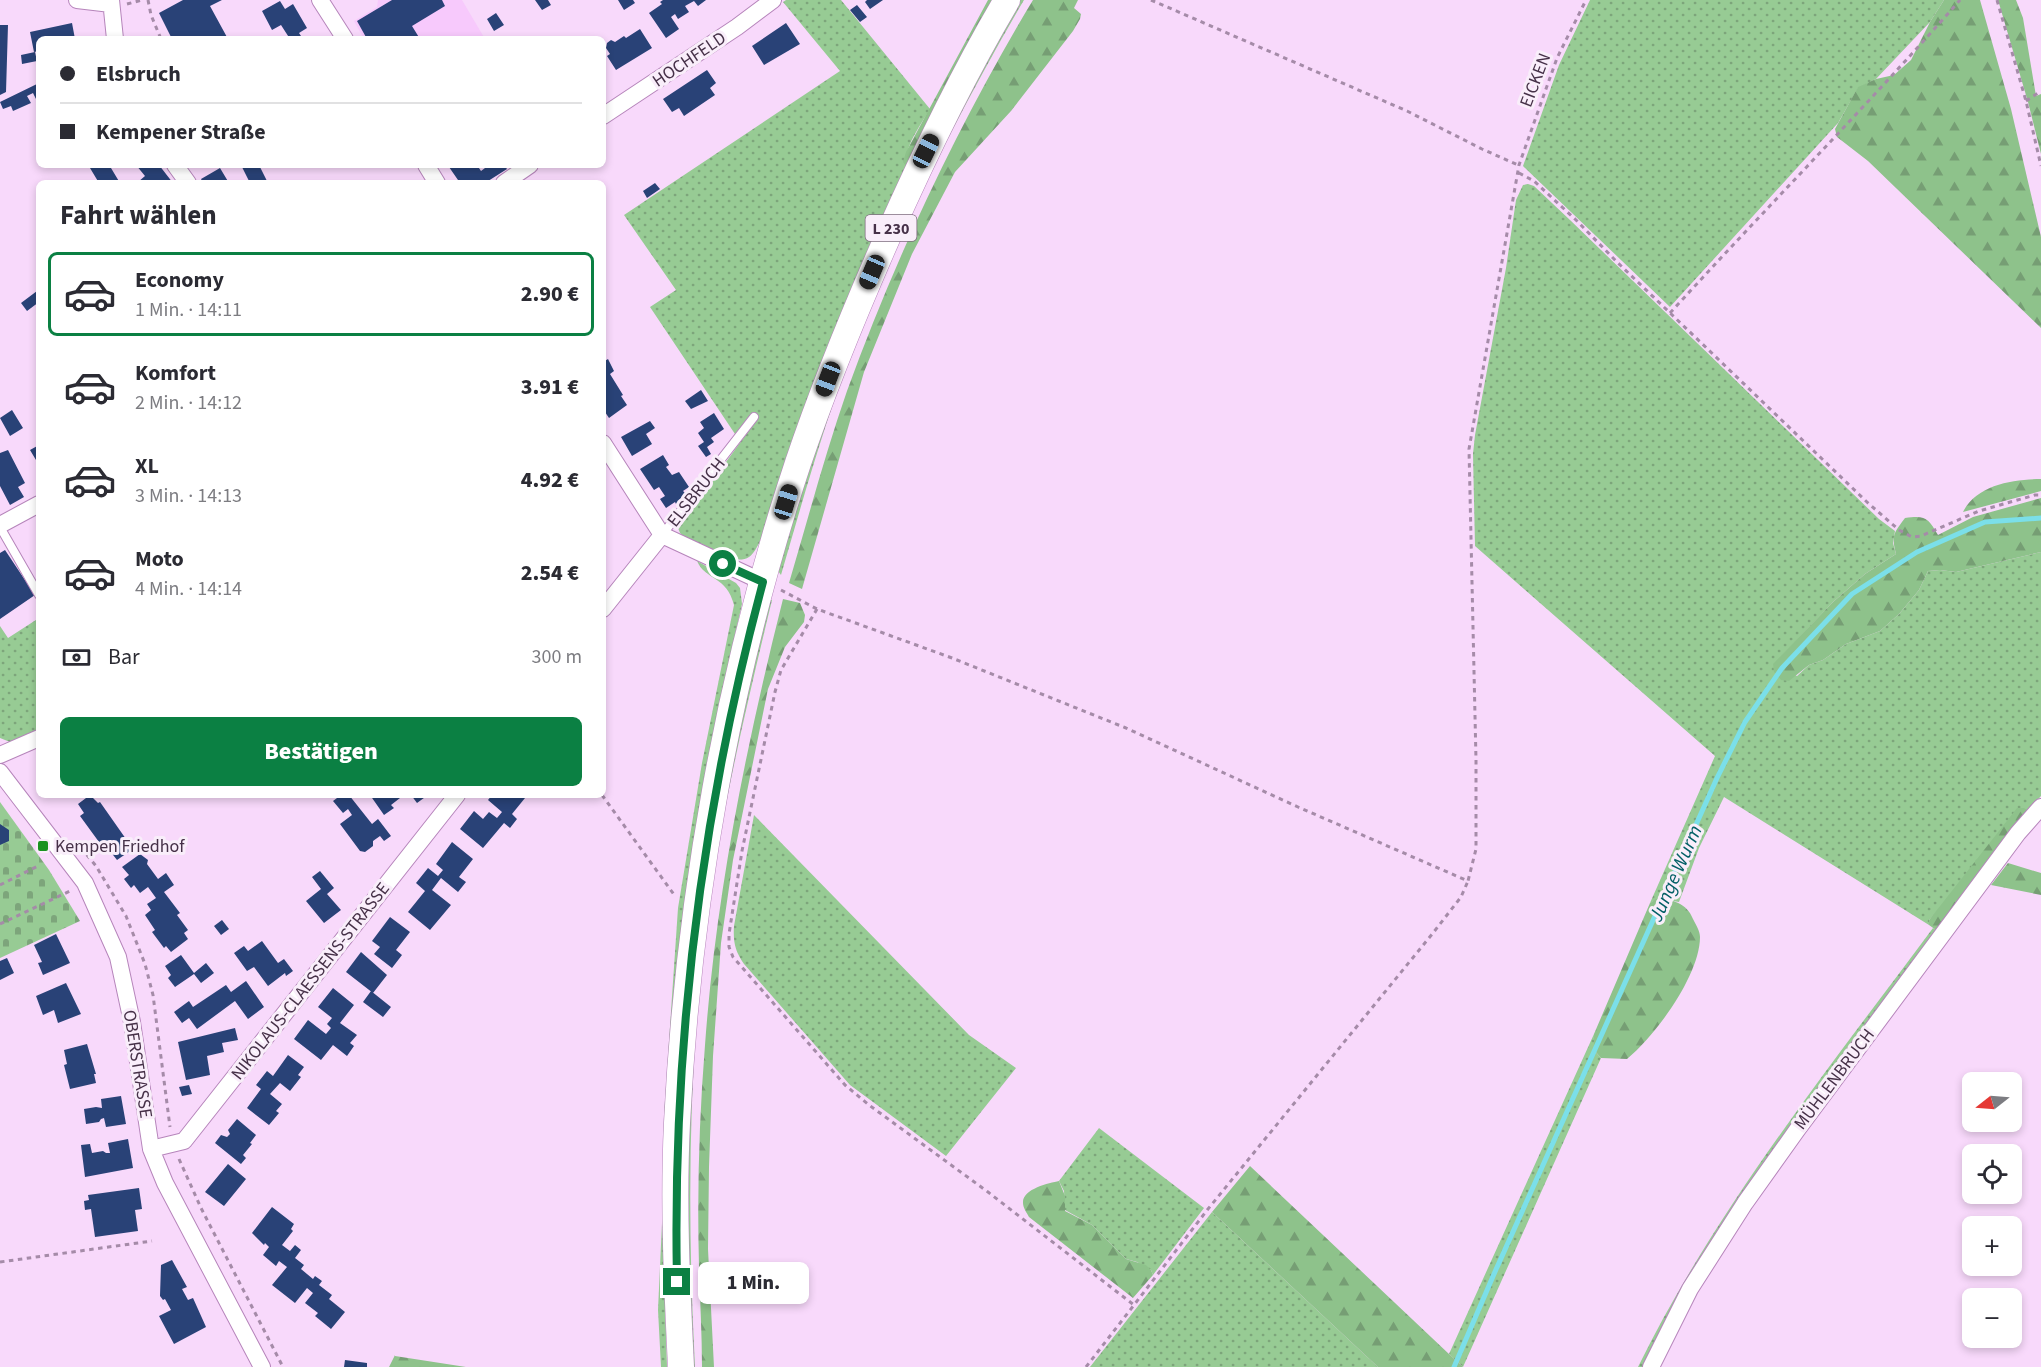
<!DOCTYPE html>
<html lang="de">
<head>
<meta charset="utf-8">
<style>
  :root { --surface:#fff; --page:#f2f2f3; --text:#2b2b33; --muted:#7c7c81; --line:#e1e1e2; --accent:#0b8043 }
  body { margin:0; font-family:"Source Sans 3",sans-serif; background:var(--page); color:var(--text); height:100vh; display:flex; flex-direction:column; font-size:22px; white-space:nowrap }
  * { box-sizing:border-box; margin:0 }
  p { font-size:20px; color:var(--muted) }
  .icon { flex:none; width:33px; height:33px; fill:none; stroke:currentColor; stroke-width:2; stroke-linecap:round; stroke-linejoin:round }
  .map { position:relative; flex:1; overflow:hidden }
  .side { position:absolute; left:36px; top:180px; width:570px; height:618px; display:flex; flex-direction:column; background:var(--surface); border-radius:9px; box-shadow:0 3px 9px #0003 }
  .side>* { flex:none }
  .top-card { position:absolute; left:36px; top:36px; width:570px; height:132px; border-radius:9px; box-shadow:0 3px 9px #0003; display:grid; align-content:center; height:132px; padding:0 24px; background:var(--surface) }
  .needle { width:39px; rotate:253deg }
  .fabs { position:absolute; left:1962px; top:1072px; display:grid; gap:12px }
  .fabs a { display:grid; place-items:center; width:60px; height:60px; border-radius:9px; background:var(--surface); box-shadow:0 3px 9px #0003; font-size:30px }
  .end { position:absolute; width:27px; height:27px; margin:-14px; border:8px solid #0b8043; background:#fff; box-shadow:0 0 0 3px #fff }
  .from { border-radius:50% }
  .bubble { position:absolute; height:42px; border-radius:9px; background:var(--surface); box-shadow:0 3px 9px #0003; font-size:20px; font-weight:800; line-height:42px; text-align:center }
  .car { position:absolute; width:18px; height:36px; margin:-18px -9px; border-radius:8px; box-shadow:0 0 4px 2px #0007; background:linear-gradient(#222 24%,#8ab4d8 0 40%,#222 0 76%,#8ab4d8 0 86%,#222 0) }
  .top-card b { display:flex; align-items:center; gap:21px; height:57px; font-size:22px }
  .top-card b+b { border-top:2px solid var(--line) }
  .top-card i { width:15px; height:15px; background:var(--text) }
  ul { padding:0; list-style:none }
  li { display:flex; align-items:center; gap:18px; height:84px; margin:0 12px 9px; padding:0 12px; border:3px solid transparent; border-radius:9px }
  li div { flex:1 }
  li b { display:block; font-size:22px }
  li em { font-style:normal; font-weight:800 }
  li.active { border-color:var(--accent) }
  li>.icon { width:54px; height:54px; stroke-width:1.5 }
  h2 { padding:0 24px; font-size:27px; line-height:72px }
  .pay { display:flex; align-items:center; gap:15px; height:66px; padding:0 24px; font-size:22px }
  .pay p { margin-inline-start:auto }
  .cta { display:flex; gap:12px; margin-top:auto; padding:12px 24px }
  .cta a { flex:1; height:69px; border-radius:9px; background:var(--accent); color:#fff; font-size:24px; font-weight:800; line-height:69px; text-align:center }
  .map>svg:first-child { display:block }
  .built { fill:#f7c9fc }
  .grass { fill:url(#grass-dots) }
  .forest { fill:url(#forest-firs) }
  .cemetery { fill:url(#cemetery-stones) }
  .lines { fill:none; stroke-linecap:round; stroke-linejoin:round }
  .stream { stroke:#7bdfe9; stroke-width:5 }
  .building { fill:#294277 }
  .service-casing { stroke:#b685bb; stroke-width:10 }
  .minor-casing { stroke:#b685bb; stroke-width:18 }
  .primary-casing { stroke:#b685bb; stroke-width:27 }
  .path { stroke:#a58ba8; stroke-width:3; stroke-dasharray:4.5 4.5; stroke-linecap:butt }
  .service { stroke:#fff; stroke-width:8 }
  .minor { stroke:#fff; stroke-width:16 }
  .primary { stroke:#fff; stroke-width:26 }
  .route { stroke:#0b8043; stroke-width:8 }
  .poi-dot { fill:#1a9221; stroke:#f9eefa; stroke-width:2 }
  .labels { text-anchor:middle; stroke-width:6; stroke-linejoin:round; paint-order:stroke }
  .shield { fill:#f9eefa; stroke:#7c6a7d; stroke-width:1.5 }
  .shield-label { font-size:16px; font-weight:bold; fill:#463148 }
  .street-label { font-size:18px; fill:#463148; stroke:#f9eefa }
  .poi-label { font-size:18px; fill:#463148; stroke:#f9eefa; text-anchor:start }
  .water-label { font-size:20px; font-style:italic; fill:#036066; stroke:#f9eefa }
</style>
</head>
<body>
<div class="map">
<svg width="2041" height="1367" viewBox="0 0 2041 1367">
  <defs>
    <pattern id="grass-dots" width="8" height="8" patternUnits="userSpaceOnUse" patternTransform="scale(1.5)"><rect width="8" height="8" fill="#97cb94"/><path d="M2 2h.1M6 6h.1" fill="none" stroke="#7da57b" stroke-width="1.8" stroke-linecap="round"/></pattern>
    <pattern id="forest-firs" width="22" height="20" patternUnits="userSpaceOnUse" patternTransform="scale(1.5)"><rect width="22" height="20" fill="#8ec28b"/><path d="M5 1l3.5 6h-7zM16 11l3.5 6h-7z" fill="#769e74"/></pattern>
    <pattern id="cemetery-stones" width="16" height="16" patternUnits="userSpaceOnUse" patternTransform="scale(1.5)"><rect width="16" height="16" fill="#97cb94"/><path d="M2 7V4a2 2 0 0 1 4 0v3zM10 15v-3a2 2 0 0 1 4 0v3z" fill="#7da57b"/></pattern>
  </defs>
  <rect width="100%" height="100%" fill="#f8d9fb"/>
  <path class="built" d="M378,0H462L485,39H364L354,21L377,7Z"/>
  <path class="grass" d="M786,0H841L930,109C922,123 899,154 908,169C866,271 824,372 783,474C776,491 763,548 749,557C734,567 701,545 686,538L680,533L678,528L758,418L753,412L735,434L650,307L676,290L624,215L840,71L783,2Z
    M1018,0H1024C959,111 904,222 856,341C826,417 804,496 781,575L778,571L813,450L892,241Z
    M1590,0H1944L1930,22L1876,79L1858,88L1838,123L1670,307L1523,166L1559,65Z
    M1528,184L1534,186L1570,220L1879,519L1895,531L1893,543L1896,554L1865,574L1833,602L1774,664L1797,676L1809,665L1823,660L1846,644L1880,631L1899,614L1919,590L1928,571L1940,570L1956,572L2041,552V796L1929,920V925L1724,797L1699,848L1679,902C1668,900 1660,897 1650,903L1715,756L1475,546L1473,454L1475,435L1506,268L1516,200L1523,185Z
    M697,561L736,583L740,588L742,604L719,706L670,1217L665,1303L667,1367H661L658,1310L662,1223L664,1115L678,908L702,763L734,605C727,576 705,580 697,561Z
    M768,600H772C752,683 732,767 717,852C688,1022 686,1195 695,1367H690L685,1282L690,1048L718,821Z
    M39,618V730L10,742L0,738V626L8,638Z
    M754,815L969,1035L1016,1068L946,1156L850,1085L744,964C735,951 733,942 734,926Z
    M1933,928L1936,930L1646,1367H1638C1715,1210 1829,1068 1933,928Z
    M1594,1034V1050L1601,1058L1463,1367L1449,1354Z
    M1099,1128L1204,1208L1153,1275L1151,1270L1137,1262L1126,1259L1092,1225L1065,1210L1064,1191L1059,1181Z
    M1212,1212L1378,1367H1090Z"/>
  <path class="forest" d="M988,0H1000L908,169L903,162L906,152Z
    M1033,0H1078L1074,8L1081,14L1080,19L1073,31L1011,111L955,172L912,254L864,372L802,589L789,583C808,519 825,454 847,391C896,256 959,123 1033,0Z
    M1944,0H1980L2011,109L2041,237V328L1868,161L1837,137L1835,129L1858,87L1876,79L1894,75L1911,60L1930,22Z
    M1998,0H2016L2023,18L2036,96L2041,94V154L2028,102Z
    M2041,479V491L1963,512C1976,485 2013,479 2041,479Z
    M2041,498V552L1956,572L1940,570L1928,571L1919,590L1899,614L1880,631L1846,644L1823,660L1809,665L1789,681L1781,680L1774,672L1773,664L1833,602L1865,574L1896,554C1891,535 1894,533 1905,518C1926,515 1928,518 1938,535L1973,517Z
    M783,599L800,603L805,615L804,622L785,647L768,689L733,860L721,943L713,1056L709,1167L708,1249L714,1367H702C702,1334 700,1301 699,1267C697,1193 699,1119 705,1045C716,894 746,746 783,599Z
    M2017,808H2024L2029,811L1936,930L1929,925V920Z
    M2008,863L2041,873V895L1991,885Z
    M1656,899C1672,899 1687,903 1693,919C1696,925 1700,931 1700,937C1700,975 1656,1035 1627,1059L1601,1058L1594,1050V1034L1650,903Z
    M1250,1166L1449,1354L1463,1367H1378L1212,1212Z
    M1059,1181L1065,1196V1211L1092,1225L1126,1259L1146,1265L1151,1270L1153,1275L1133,1298L1029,1217C1027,1213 1023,1208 1023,1203C1022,1189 1049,1183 1059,1181Z
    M395,1355V1356L466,1367H389Z"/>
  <path class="cemetery" d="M0,802L49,870L80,921L0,958Z"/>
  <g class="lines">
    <path class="stream" d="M1454,1367L1494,1274L1717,778L1745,722L1782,668L1852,594L1917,552L1985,522L2041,518"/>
  </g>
  <path class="building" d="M183,0H222L210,6L228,39H172L159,13Z
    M392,0H442L445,6L412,26L420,39H367L357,21Z
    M535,0H548L551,5L542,10Z
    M618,0H633L635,3L624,10Z
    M663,0H706L698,6L694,1L685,6L689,12L678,19L675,14L671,17L679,29L666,38L649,13L662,4L660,2Z
    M867,0H883L870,9L865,2Z
    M280,1L285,9L293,4L307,28L299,33L303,39H290L281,25L272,30L262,11Z
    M857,5L867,17L860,22L850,10Z
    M496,13L504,25L494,31L487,19Z
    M72,23L75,39H39V51L34,52L30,32Z
    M786,23L800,44L764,65L752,46Z
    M0,25H8L6,92L0,95Z
    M640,29L652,48L616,70L607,56L610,54L606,48L607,43L611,40L615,42L624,36L626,38Z
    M35,52L37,61L22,64L21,55Z
    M707,70L716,83L710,88L715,95L684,116L679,108L672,112L663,99Z
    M39,83V105L33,93L27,96L31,103L13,111L11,106L3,109L0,102Z
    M96,165H116L111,168L120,183H99L90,168Z
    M136,165H159L173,183H139L138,182L145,176Z
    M241,165H259L268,183H250Z
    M452,165H477L481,171L489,165H504L507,169L485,183H453L458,180L449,167Z
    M220,168L229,183H203L201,179Z
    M655,183L660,189L647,198L643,191Z
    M37,291L39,302L27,311L21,303Z
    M608,359L614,371L610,374L623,395L621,396L627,405L609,418L603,409V362Z
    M701,390L708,401L691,409L685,401Z
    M12,410L23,428L10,436L0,418Z
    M714,413L724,429L711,438L714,442L707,447L711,454L706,457L698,446L704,442L698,433L704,428L700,422Z
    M650,421L655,428L646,434L652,444L632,456L621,437Z
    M39,445V465L30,450Z
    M8,450L25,483L18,487L24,497L10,505L0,486V453Z
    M663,455L669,465L666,467L672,475L679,472L689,487L683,491L685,493L676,504L675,502L666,508L660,499L665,496L659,487L654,490L640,469Z
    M5,550L35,595L0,619V553Z
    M90,795L98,803L100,802L133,849L117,860L110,851L107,853L80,816L84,813L78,804Z
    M341,795H349L372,824L378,819L391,836L384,841L380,836L373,841V846L365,852L360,851L340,824L352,815L348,809L343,813L333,801Z
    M370,795H398L400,798L391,805L394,808L384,815Z
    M411,795H428L417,803Z
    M492,795H521L525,798L512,814L517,819L510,828L504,823L483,848L460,829L474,811L483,819L489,812L497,818L502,812L488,800Z
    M0,824L9,830V841L0,845Z
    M452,842L473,859L459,877L466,882L458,892L441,878L432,890L451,905L430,930L408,912L425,891L416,883L428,868L438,876L443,870L436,864Z
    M140,854L148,860L147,864L158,879L166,873L174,885L164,892L180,913L177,915L188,930L184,933L188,939L171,952L166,946L164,948L152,932L155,930L145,915L151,910L147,904L156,898L148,887L140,893L134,885L131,888L124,879L129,875L122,867Z
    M320,871L334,888L327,894L341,910L324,923L306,901L321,889L312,877Z
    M390,917L410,932L396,950L402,955L392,968L374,954L380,947L372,941Z
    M222,920L229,929L221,935L214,926Z
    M56,934L70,963L43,975L38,963L42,962L34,945Z
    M262,941L278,963L284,959L293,971L286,976L285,973L268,986L254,967L247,971L234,953L244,946L248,951Z
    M361,952L387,975L373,993L346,972Z
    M181,955L194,973L206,963L214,973L201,983L194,974L175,987L168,978L171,975L165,966Z
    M7,958L14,973L0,980V961Z
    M246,981L264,1007L248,1019L235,1001L197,1029L189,1018L182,1023L174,1012L189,1001L193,1007L226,985L231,992Z
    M66,983L81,1014L58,1023L54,1010L43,1015L36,996Z
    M333,988L354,1005L340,1023L357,1035L350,1043L354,1046L347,1056L333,1045L321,1060L294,1039L308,1020L326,1034L331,1028L327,1024L332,1018L318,1007Z
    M371,991L391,1007L383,1017L363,1002Z
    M235,1028L238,1040L222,1043L224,1052L207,1056L210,1075L186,1080L178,1042Z
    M87,1044L96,1074H94L96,1083L70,1089L64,1065L67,1064L64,1050Z
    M288,1055L304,1067L298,1075L301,1077L290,1091L280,1083L270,1094L282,1104L276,1111L279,1113L269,1125L247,1108L261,1089L256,1085L267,1071L273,1076Z
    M189,1085L192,1094L182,1096L179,1087Z
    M121,1096L126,1124L106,1127L104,1118L101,1119L99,1122L86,1124L84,1109L96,1107L102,1108L101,1099Z
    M237,1119L256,1135L250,1143L252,1144L243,1155L246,1158L241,1164L215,1143L221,1135L227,1137L230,1134L228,1130Z
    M128,1139L133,1168L85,1177L81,1145L90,1144L92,1153L103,1151L106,1153H110L108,1143Z
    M228,1164L246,1179L224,1206L205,1192Z
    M139,1188L142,1209L135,1210L138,1231L95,1237L91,1209L85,1210L84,1201L89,1200L88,1195Z
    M272,1207L294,1224L291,1229L293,1231L282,1245L290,1251L295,1245L301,1250L295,1258L304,1265L301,1269L313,1279L315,1276L322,1281L319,1285L332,1295L329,1299L345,1312L331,1329L315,1316L318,1313L305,1303L313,1293L307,1288L295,1303L272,1285L287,1267L279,1261L276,1266L263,1255L269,1247L265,1243L264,1245L252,1233Z
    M172,1260L187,1287L182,1289L188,1300L193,1298L206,1327L174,1344L159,1316L171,1310L165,1299L163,1300L160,1296L161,1265Z
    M345,1360L367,1363V1367H344Z"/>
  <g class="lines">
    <defs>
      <path id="service" d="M0,527L39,595
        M662,535L754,417"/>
      <path id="minor" d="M77,0L111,4
        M111,0L115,39
        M320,0L345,39
        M603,116L737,27L773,0
        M175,165L188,183
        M426,165L437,183
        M504,183L530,165
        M603,443L662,535
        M0,525L39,504
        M662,535L763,582
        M603,609L662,535
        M0,755L39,738
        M0,772L85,883L118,957L132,1022L151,1149L165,1183L262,1367
        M151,1149L184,1141L457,795
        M1651,1367L1690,1289L1745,1203L1797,1130L2018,833L2041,807"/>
      <path id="primary" d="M681,1367C677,1286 673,1205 677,1123C688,901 728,674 798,463C824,386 855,311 888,236C924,155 962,76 1007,0"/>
    </defs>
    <use href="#service" class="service-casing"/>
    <use href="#minor" class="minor-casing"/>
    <use href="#primary" class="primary-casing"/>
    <path class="path" d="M148,0L151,15L161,39
      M1151,0L1407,111L1482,149L1518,165
      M1997,0L2026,101L2041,166
      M127,4L142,0
      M2026,101L2041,91
      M1519,173L1534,181L1576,220L1617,262L1868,503L1899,530L1912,537L1921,536L1979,511L2035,495H2041
      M1670,313C1766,208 1866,107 1960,0
      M781,590L817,609L952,658L1126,728L1298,807L1468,881L1476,849V760L1469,449L1519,165L1557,58L1586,0
      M817,609L781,670L775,692L742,851L729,934V947L733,957L845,1085L869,1105L988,1192L1134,1305L1208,1209L1433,933L1461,897L1468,881
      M602,795L675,896
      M81,848L96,866L126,916L145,964L153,995L170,1127
      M0,885L38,866
      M0,924L70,891
      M179,1159L201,1208L283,1367
      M0,1262L152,1241
      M1086,1367L1134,1305"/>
    <use href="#service" class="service"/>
    <use href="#minor" class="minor"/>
    <use href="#primary" class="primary"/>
  </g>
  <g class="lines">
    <path class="route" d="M677,1282C672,1043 701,813 763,582L723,564"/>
  </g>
  <rect class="poi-dot" x="37" y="840" width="12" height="12" rx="3"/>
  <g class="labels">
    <rect class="shield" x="865.5" y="215" width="51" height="26" rx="4.5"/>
    <g class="shield-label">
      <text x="891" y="234">L 230</text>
    </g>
    <g class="street-label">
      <text transform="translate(689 59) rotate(-34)" y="6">HOCHFELD</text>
      <text transform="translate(1535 80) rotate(-69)" y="6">EICKEN</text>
      <text transform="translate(696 492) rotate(-52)" y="6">ELSBRUCH</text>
      <text transform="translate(310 981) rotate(-52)" y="6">NIKOLAUS-CLAESSENS-STRASSE</text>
      <text transform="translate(138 1064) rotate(81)" y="6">OBERSTRASSE</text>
      <text transform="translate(1834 1079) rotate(-53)" y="6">MÜHLENBRUCH</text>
    </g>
    <g class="poi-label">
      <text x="55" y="852">Kempen Friedhof</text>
    </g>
    <g class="water-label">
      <text transform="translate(1675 873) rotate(-66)" y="7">Junge Wurm</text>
    </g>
  </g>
</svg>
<div class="fabs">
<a><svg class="needle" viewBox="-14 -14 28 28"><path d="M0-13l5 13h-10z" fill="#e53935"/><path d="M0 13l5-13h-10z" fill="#7c7c81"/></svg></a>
<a><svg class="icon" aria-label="locate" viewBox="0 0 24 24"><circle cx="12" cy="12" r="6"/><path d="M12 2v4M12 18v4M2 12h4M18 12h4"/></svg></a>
<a>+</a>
<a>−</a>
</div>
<i class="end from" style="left:723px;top:564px"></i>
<i class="end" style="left:677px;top:1282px"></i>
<div class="bubble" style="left:698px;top:1262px;width:111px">1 Min.</div>
<i class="car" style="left:926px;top:151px;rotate:26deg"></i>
<i class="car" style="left:872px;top:272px;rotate:203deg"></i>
<i class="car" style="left:828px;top:379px;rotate:201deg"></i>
<i class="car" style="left:786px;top:502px;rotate:17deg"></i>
<div class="top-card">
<b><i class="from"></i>Elsbruch</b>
<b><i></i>Kempener Straße</b>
</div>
<section class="side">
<h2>Fahrt wählen</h2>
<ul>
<li class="active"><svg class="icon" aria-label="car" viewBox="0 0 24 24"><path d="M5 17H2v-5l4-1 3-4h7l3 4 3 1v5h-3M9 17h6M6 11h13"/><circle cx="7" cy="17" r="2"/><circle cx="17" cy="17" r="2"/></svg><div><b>Economy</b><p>1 Min. · 14:11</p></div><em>2.90 €</em></li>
<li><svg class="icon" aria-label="car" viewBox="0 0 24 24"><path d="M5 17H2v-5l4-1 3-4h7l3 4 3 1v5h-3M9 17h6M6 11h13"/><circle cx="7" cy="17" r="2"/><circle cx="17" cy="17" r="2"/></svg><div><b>Komfort</b><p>2 Min. · 14:12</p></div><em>3.91 €</em></li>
<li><svg class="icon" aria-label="car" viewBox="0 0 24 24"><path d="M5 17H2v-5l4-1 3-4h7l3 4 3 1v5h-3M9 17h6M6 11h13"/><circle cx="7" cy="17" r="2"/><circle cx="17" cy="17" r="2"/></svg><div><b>XL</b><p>3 Min. · 14:13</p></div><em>4.92 €</em></li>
<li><svg class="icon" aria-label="car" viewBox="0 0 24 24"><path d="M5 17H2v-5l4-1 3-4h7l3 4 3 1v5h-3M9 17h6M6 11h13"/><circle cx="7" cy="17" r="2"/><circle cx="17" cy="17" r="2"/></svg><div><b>Moto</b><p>4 Min. · 14:14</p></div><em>2.54 €</em></li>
</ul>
<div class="pay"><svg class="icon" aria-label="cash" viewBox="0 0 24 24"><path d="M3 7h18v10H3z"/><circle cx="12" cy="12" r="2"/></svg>Bar<p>300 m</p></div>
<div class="cta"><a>Bestätigen</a></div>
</section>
</div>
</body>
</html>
